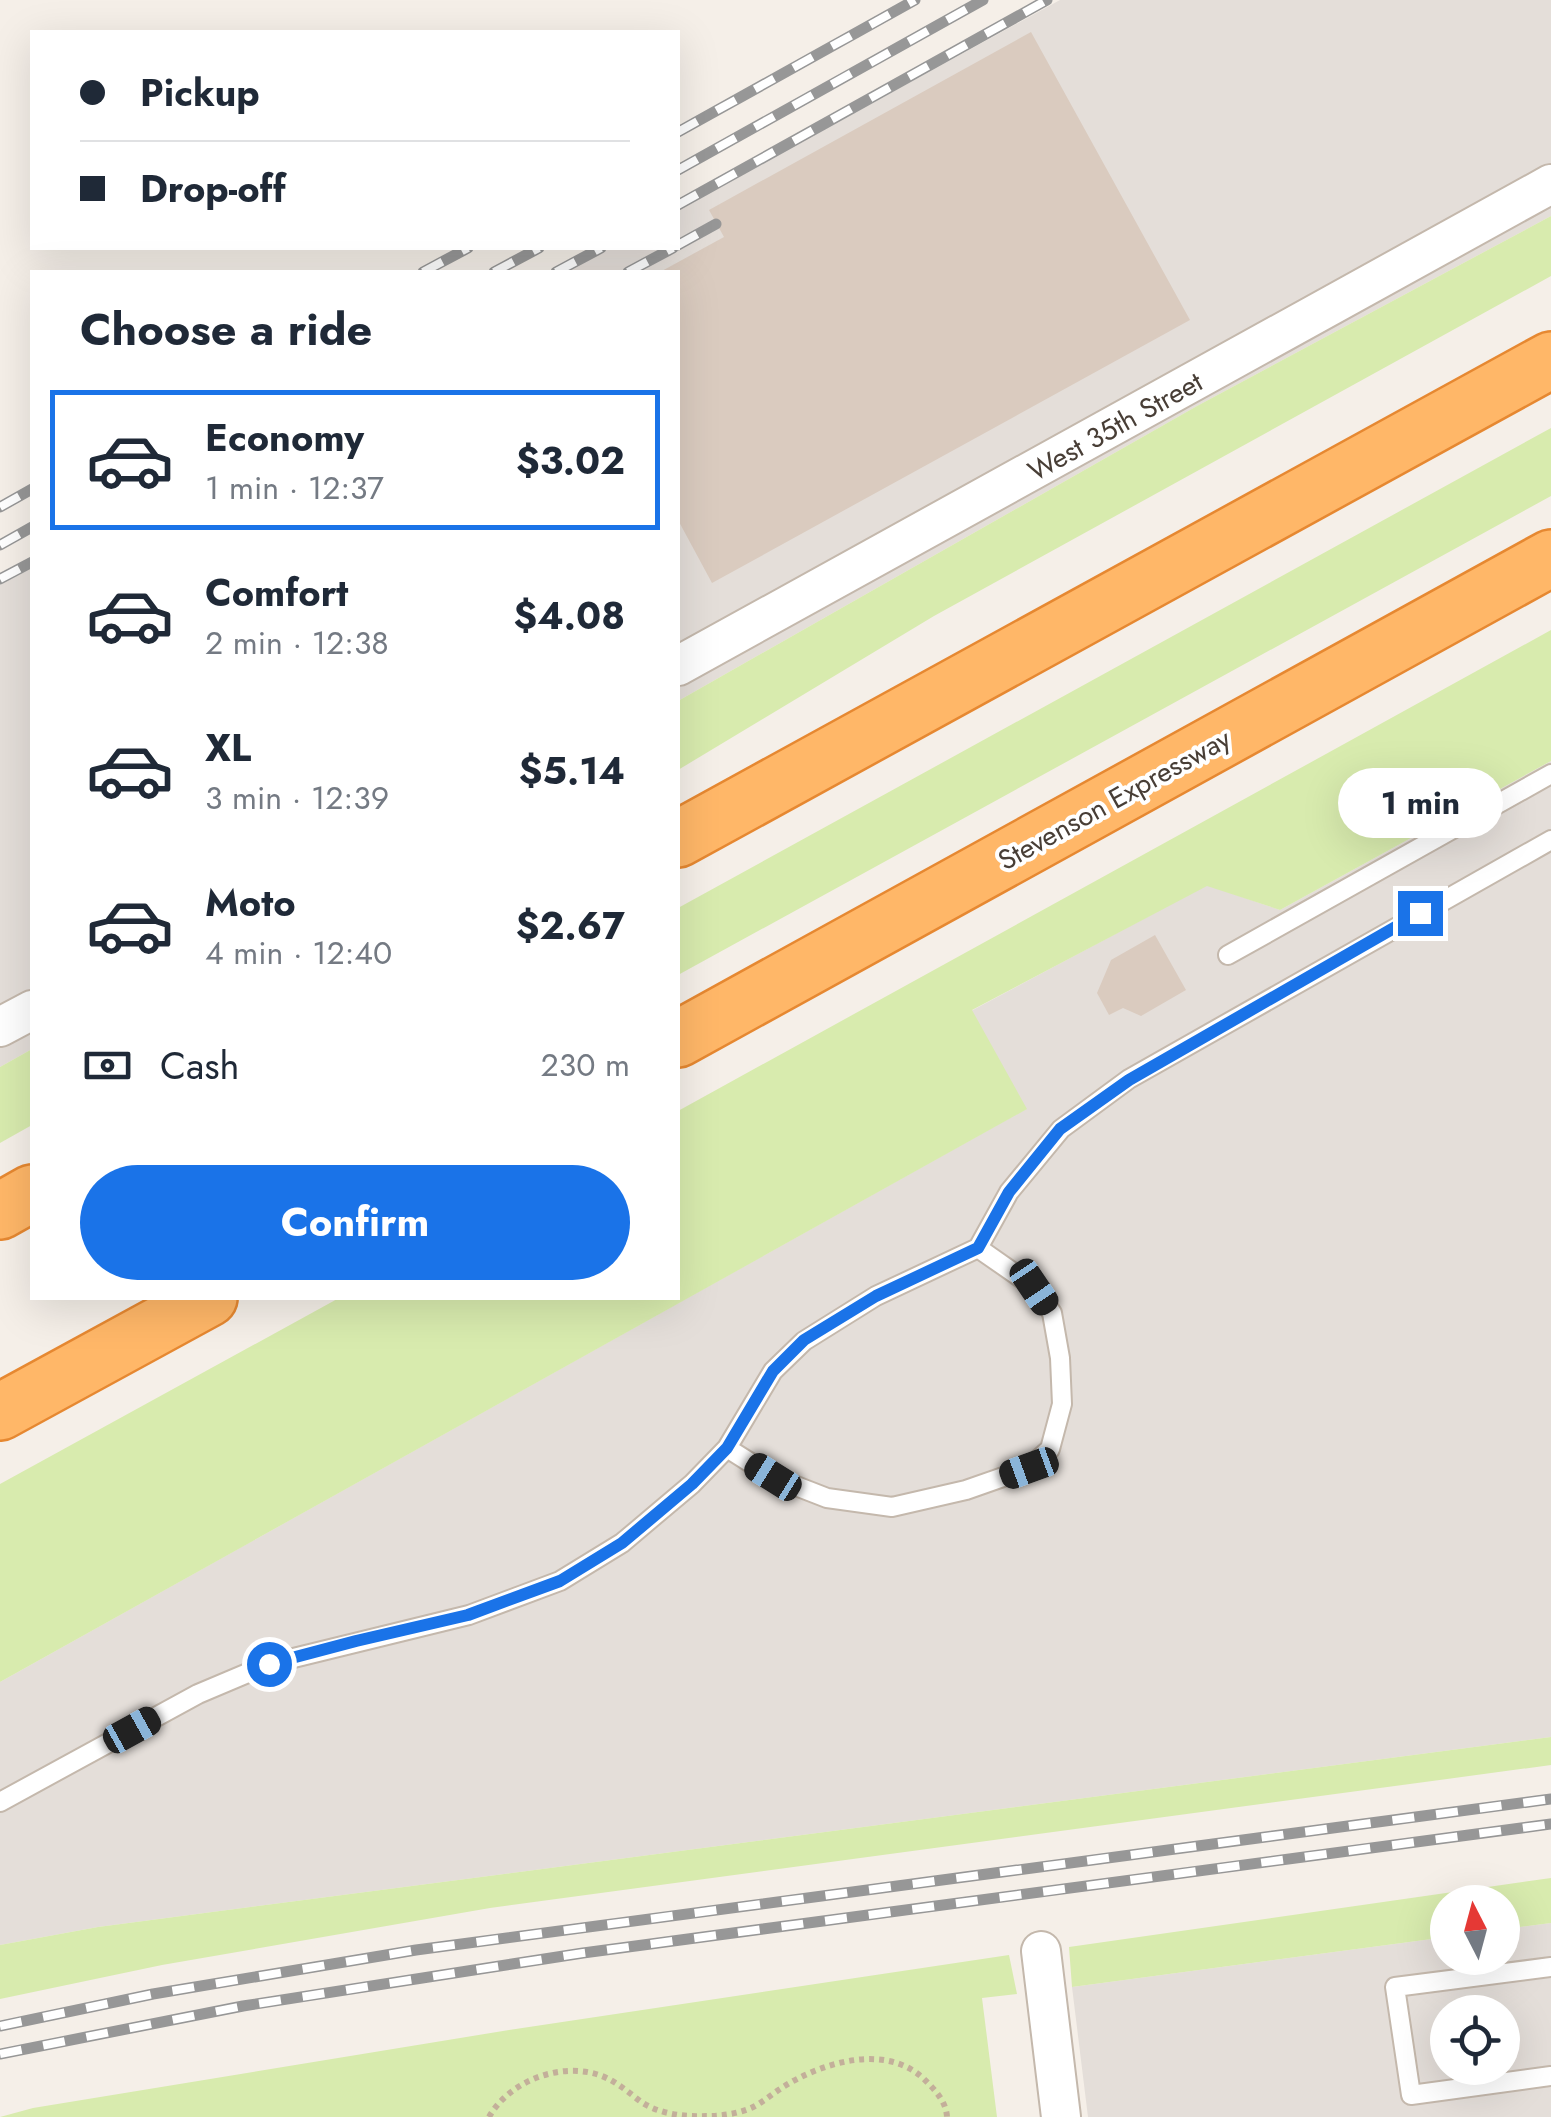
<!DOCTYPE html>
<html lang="en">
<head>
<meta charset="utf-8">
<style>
  :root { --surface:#fff; --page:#f2f2f3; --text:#1f2937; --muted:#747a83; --line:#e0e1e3; --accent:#1a73e8 }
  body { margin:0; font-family:Jost,sans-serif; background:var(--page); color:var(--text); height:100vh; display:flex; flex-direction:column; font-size:38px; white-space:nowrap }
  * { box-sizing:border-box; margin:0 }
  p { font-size:32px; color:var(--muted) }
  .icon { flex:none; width:55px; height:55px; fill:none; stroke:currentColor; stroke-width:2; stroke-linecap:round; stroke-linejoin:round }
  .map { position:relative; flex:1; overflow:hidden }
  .sheet { position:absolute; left:30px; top:270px; width:650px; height:1030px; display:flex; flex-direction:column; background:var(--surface); border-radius:0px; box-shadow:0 10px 40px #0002 }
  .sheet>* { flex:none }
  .guide { position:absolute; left:30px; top:30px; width:650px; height:220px; border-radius:0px; box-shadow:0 10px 40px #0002; display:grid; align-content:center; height:220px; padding:0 50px; background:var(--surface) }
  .needle { width:65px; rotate:354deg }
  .buttons { position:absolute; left:1430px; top:1885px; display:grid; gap:20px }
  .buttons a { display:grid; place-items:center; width:90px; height:90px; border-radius:50%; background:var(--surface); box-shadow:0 10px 40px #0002; font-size:50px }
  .end { position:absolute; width:45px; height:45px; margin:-22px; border:12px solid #1a73e8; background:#fff; box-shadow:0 0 0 5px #fff }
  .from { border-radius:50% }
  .bubble { position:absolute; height:70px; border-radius:35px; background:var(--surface); box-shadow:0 10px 40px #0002; font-size:32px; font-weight:700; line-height:70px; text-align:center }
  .car { position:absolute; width:30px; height:60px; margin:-30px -15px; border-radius:12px; box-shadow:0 0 8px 2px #0007; background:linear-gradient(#222 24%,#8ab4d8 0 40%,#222 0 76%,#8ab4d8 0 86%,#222 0) }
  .guide b { display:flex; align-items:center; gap:35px; height:95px; font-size:38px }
  .guide b+b { border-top:2px solid var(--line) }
  .guide i { width:25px; height:25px; background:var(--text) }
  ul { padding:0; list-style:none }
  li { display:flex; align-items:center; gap:30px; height:140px; margin:0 20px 15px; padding:0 30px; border:5px solid transparent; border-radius:0px }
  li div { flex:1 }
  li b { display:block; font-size:38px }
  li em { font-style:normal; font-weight:700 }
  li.selected { border-color:var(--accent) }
  li>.icon { width:90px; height:90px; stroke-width:1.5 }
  h2 { padding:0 50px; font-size:45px; line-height:120px }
  .pay { display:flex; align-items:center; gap:25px; height:110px; padding:0 50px; font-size:38px }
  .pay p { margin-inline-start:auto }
  .action { display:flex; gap:20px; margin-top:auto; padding:20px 50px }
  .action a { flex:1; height:115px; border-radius:60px; background:var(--accent); color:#fff; font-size:40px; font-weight:700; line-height:115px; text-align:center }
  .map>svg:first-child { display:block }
  .industrial { fill:#e4ded9; fill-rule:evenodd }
  .green { fill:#d8ebae }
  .building { fill:#dacbbf }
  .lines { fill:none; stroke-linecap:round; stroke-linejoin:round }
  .service-casing { stroke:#c4b8ac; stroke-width:22 }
  .minor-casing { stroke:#c4b8ac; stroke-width:42 }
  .motorway-casing { stroke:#e68831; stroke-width:60 }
  .path { stroke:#c3af9a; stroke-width:6; stroke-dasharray:5 5; stroke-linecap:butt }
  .service { stroke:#fff; stroke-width:18 }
  .minor { stroke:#fff; stroke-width:38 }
  .motorway { stroke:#ffb768; stroke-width:55 }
  .rail-casing { stroke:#979797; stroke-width:11 }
  .rail { stroke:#fff; stroke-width:8; stroke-dasharray:22; stroke-linecap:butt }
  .route { stroke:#1a73e8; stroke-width:12 }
  .labels { text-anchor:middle; stroke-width:8; stroke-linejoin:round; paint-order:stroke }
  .street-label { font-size:28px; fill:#483e36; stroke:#fff }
</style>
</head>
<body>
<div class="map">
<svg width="1551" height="2117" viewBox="0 0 1551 2117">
  <rect width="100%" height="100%" fill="#f5efe8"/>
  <path class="industrial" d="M1060,0H1551V216L1197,406L678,701V272H564L610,248H678V210Z
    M32,565V1049L0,1067V583Z
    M1551,761V1737L98,1927L0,1945V1682L1026,1109L971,1011L1207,885L1280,910Z
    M1551,1923V2117H1088L1072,1987L1447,1937L1448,1958H1502L1503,1929ZM1448,2012H1502V2068H1448Z"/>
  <path class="green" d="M1551,216V276L934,616L678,770V701L1197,406Z
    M1551,428V496L678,975V908Z
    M1551,630V761L1280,910L1207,886L972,1010L1027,1109L0,1682V1484L339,1298H678V1111Z
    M32,1049V1125L0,1143V1067Z
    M1551,1737V1765L490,1908L162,1965L0,1999V1945L98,1927Z
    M1551,1878V1923L1503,1929L1502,1902H1448L1447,1937L1072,1987L1069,1947Z
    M1009,1955L1017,1994L982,1998L997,2117H0L33,2108L509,2030Z"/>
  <path class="building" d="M1031,32L1190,320L712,583L678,520V272H660L724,237L709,210Z
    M1155,935L1186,990L1141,1016L1123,1008L1109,1015L1097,993L1111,960Z"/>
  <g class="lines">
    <defs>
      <path id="service" d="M1228,955L1551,774
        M727,1448L773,1477L827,1498L892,1507L966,1490L1029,1468L1050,1449L1062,1404L1060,1358L1052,1313L1034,1287L978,1248
        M0,1802L198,1694L269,1664L469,1615L560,1581L622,1543L692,1484L727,1448L773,1371L804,1341L876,1296L978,1248L1009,1192L1061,1129L1129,1079L1551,840
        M1551,1967L1395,1987L1411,2095L1551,2076"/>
      <path id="minor" d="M678,666L1551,184
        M0,1027L32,1010
        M1041,1951L1061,2117"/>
      <path id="motorway" d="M678,839L1551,360
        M678,1039L1551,558
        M0,1211L32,1193
        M0,1412L209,1298"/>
    </defs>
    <use href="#service" class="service-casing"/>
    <use href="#minor" class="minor-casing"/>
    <use href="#motorway" class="motorway-casing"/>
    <path class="path" d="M489,2117C510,2080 562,2061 602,2076C617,2082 628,2092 640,2101C658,2114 684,2117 706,2116C721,2116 737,2114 751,2108C762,2103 772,2094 783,2087C823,2062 886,2043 924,2079C935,2090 946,2101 947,2117"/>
    <use href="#service" class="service"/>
    <use href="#minor" class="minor"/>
    <use href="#motorway" class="motorway"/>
    <defs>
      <path id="rail" d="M678,132L915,0
        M678,170L983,0
        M678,205L1047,0
        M678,245L716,224
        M423,272L468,248
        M494,272L539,248
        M556,272L601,248
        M628,272L673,248
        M0,507L32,489
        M0,545L32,527
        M0,579L32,562
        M0,2026L153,1994L416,1950L1551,1799
        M0,2054L243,2006L583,1953L1551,1824"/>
    </defs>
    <use href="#rail" class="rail-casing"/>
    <use href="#rail" class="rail"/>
  </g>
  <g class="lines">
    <path class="route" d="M269,1664L356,1641L468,1615L560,1581L622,1543L692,1484L727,1448L773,1371L804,1340L876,1296L978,1248L1009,1192L1060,1129L1129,1080L1420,913"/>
  </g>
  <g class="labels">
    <g class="street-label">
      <text transform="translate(1115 426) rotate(-29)" y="10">West 35th Street</text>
      <text transform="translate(1114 799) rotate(-29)" y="10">Stevenson Expressway</text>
    </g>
  </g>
</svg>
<div class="buttons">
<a><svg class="needle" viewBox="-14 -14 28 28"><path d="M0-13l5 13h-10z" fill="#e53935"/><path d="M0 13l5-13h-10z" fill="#747a83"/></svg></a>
<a><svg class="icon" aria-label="locate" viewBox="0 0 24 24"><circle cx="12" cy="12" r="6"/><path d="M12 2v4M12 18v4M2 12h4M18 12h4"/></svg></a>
</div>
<i class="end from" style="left:269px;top:1664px"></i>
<i class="end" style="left:1420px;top:913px"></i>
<div class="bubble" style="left:1338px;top:768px;width:165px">1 min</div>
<i class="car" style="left:1034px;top:1287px;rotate:146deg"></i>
<i class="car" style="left:1029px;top:1468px;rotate:250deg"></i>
<i class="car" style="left:773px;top:1477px;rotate:302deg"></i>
<i class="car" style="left:132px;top:1730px;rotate:61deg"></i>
<div class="guide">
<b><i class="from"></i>Pickup</b>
<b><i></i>Drop-off</b>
</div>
<section class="sheet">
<h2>Choose a ride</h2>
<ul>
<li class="selected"><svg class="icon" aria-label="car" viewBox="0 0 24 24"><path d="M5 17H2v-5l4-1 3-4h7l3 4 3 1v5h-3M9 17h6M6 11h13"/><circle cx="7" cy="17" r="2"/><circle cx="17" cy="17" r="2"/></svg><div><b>Economy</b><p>1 min · 12:37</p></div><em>$3.02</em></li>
<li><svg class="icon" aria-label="car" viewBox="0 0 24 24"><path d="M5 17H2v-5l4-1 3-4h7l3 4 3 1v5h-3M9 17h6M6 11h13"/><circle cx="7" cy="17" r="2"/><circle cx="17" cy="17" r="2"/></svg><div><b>Comfort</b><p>2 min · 12:38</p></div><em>$4.08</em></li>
<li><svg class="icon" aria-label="car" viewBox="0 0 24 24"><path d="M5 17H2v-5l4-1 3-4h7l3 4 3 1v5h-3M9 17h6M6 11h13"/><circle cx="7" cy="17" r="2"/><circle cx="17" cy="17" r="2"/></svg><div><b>XL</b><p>3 min · 12:39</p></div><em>$5.14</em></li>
<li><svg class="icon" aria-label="car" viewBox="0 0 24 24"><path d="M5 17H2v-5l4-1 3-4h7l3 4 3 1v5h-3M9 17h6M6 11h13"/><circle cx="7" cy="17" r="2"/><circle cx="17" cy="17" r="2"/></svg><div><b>Moto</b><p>4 min · 12:40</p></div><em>$2.67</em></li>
</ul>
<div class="pay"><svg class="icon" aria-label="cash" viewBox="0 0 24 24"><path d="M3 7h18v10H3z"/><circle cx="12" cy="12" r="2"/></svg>Cash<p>230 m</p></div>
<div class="action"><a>Confirm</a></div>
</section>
</div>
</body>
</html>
